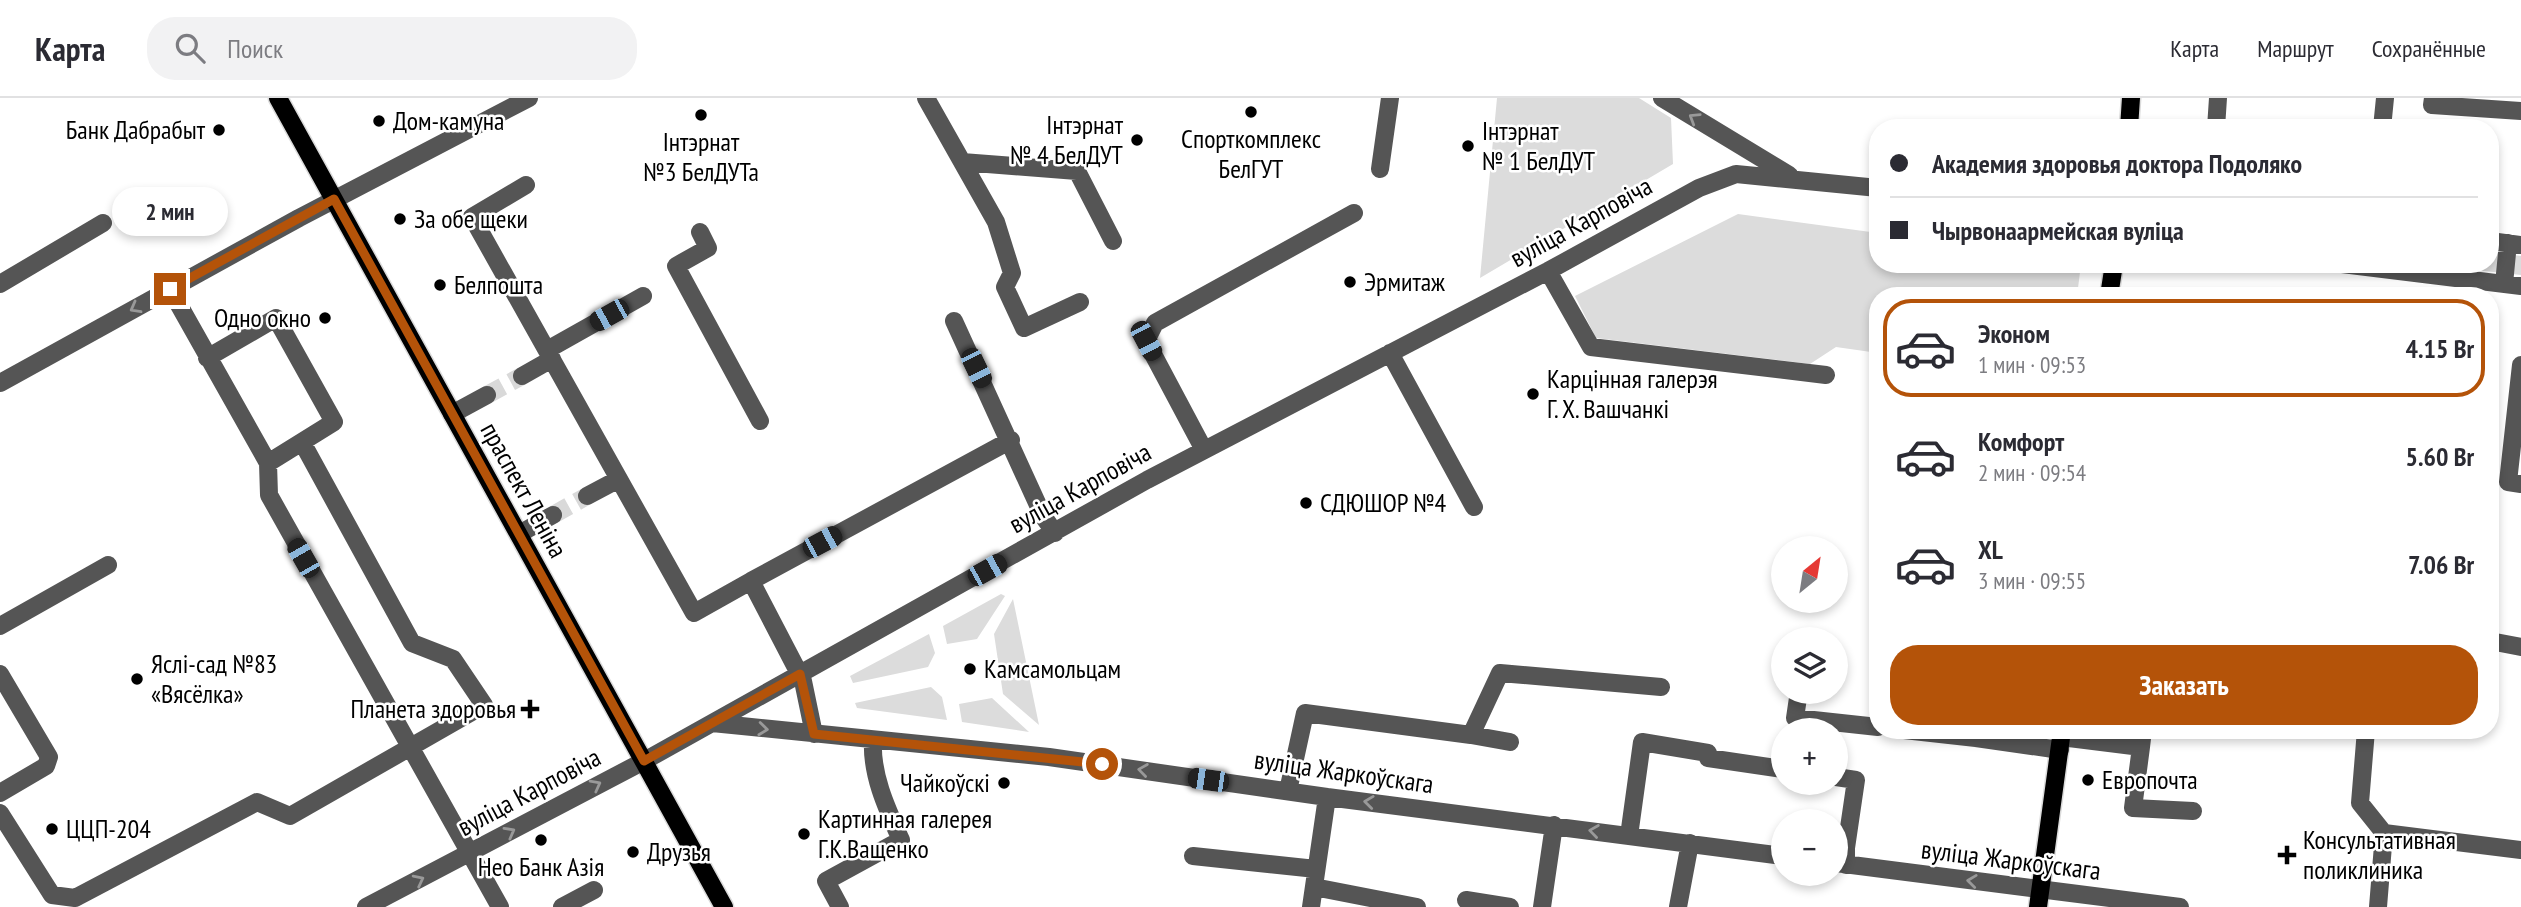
<!DOCTYPE html>
<html lang="ru">
<head>
<meta charset="utf-8">
<style>
  :root { --surface:#fff; --page:#f2f2f3; --text:#2b2b33; --muted:#7c7c81; --line:#e1e1e2; --accent:#b45309 }
  body { margin:0; font-family:"PT Sans Narrow",sans-serif; background:var(--page); color:var(--text); height:100vh; display:flex; flex-direction:column; font-size:26px; white-space:nowrap }
  * { box-sizing:border-box; margin:0 }
  p { font-size:23px; color:var(--muted) }
  .icon { flex:none; width:38px; height:38px; fill:none; stroke:currentColor; stroke-width:2; stroke-linecap:round; stroke-linejoin:round }
  .map { position:relative; flex:1; overflow:hidden }
  .drawer { position:absolute; left:1869px; top:189px; width:630px; height:452px; display:flex; flex-direction:column; background:var(--surface); border-radius:28px; box-shadow:0 4px 10px #0003 }
  .drawer>* { flex:none }
  .banner { position:absolute; left:1869px; top:21px; width:630px; height:154px; border-radius:28px; box-shadow:0 4px 10px #0003; display:grid; align-content:center; height:154px; padding:0 21px; background:var(--surface) }
  .needle { width:46px; rotate:30deg }
  .buttons { position:absolute; left:1771px; top:438px; display:grid; gap:14px }
  .buttons a { display:grid; place-items:center; width:77px; height:77px; border-radius:50%; background:var(--surface); box-shadow:0 4px 10px #0003; font-size:35px }
  .end { position:absolute; width:32px; height:32px; margin:-16px; border:9px solid #b45309; background:#fff; box-shadow:0 0 0 4px #fff }
  .from { border-radius:50% }
  .bubble { position:absolute; height:49px; border-radius:24px; background:var(--surface); box-shadow:0 4px 10px #0003; font-size:23px; font-weight:600; line-height:49px; text-align:center }
  .car { position:absolute; width:21px; height:42px; margin:-21px -10px; border-radius:9px; box-shadow:0 0 5px 2px #0007; background:linear-gradient(#222 24%,#8ab4d8 0 40%,#222 0 76%,#8ab4d8 0 86%,#222 0) }
  .banner b { display:flex; align-items:center; gap:24px; height:66px; font-size:26px }
  .banner b+b { border-top:2px solid var(--line) }
  .banner i { width:18px; height:18px; background:var(--text) }
  ul { padding:12px 0 0; list-style:none }
  li { display:flex; align-items:center; gap:21px; height:98px; margin:0 14px 10px; padding:0 7px; border:4px solid transparent; border-radius:28px }
  li div { flex:1 }
  li b { display:block; font-size:26px }
  li em { font-style:normal; font-weight:600 }
  li.active { border-color:var(--accent) }
  li>.icon { width:63px; height:63px; stroke-width:1.5 }
  .action { display:flex; gap:14px; margin-top:auto; padding:14px 21px }
  .action a { flex:1; height:80px; border-radius:28px; background:var(--accent); color:#fff; font-size:28px; font-weight:600; line-height:80px; text-align:center }
  header { display:flex; align-items:center; gap:42px; box-sizing:border-box; height:98px; padding:0 35px; background:var(--surface); border-bottom:2px solid var(--line) }
  header strong { font-size:33px }
  nav { display:flex; gap:38px; margin-inline-start:auto; font-size:24px }
  .search { width:490px; height:63px; background:var(--page); display:flex; align-items:center; gap:18px; box-sizing:border-box; padding:0 24px; border-radius:28px; color:var(--muted); font-size:26px }
  .map>svg:first-child { display:block }
  .green { fill:#dcdcdc }
  .lines { fill:none; stroke-linecap:round; stroke-linejoin:round }
  .minor-tunnel { stroke:#d9d9d9; stroke-width:18; stroke-dasharray:18 9; stroke-linecap:butt }
  .major-casing { stroke:#dbdbdb; stroke-width:21 }
  .minor { stroke:#555; stroke-width:18 }
  .major { stroke:#000; stroke-width:18 }
  .oneway { stroke:#999 }
  .route { stroke:#b45309; stroke-width:9 }
  .poi-dot { fill:#000; stroke:#fff; stroke-width:2.5 }
  .labels { text-anchor:middle; stroke-width:5; stroke-linejoin:round; paint-order:stroke }
  .poi-label { font-size:26px; fill:#000; stroke:#fff; text-anchor:start }
  .street-label { font-size:26px; fill:#000; stroke:#fff }
</style>
</head>
<body>
<header>
<strong>Карта</strong>
<div class="search"><svg class="icon" aria-label="search" viewBox="0 0 24 24"><circle cx="10" cy="10" r="6"/><path d="M15 15l6 6"/></svg>Поиск</div>
<nav><a>Карта</a><a>Маршрут</a><a>Сохранённые</a></nav>
</header>
<div class="map">
<svg width="2521" height="809" viewBox="0 0 2521 809">
  <rect width="100%" height="100%" fill="#fff"/>
  <path class="green" d="M1497,0H1639L1671,20L1673,66L1480,180Z
    M1738,116L1878,135V166H2081L2077,198H1878V255L1836,249L1810,266L1596,240L1575,198Z
    M2490,154L2521,158V177L2420,166H2490Z
    M1001,496L1005,498L977,541L947,546L943,528Z
    M1013,501L1039,627L1003,596L994,536Z
    M929,536L935,555L928,569L853,585L850,578Z
    M931,589L942,599L947,622L857,610L855,605Z
    M992,600L1029,634L962,624L959,606Z"/>
  <g class="lines">
    <path class="minor-tunnel" d="M487,297L522,278
      M553,417L587,398"/>
    <defs>
      <path id="major" d="M278,0L724,809
        M2129,30L2131,0
        M2109,198L2114,166
        M2038,809L2062,632"/>
    </defs>
    <use href="#major" class="major-casing"/>
    <path class="minor" d="M926,0L996,124L1012,175L1005,189L1024,230L1080,204
      M1662,0L1789,77
      M2433,0L2432,7L2521,13
      M2216,30L2218,0
      M2382,30L2385,0
      M962,64L1077,73L1113,143
      M1380,71L1390,0
      M526,87L472,119L694,515L751,483L803,583L814,636
      M700,134L708,150L676,168L760,323
      M2490,143L2521,147
      M2342,166L2521,188
      M1548,173L1591,249L1826,277
      M0,186L103,125
      M2504,186L2508,145
      M170,191L268,365L269,397L500,809
      M954,223L1043,418L1055,435
      M547,252L643,198
      M1390,255L1474,409
      M207,260L276,220L334,324L268,365
      M2521,267L2508,384L2521,386
      M522,278L552,261
      M0,285L299,120L529,0
      M452,316L487,297
      M1204,352L1146,243L1155,225L1354,115
      M587,398L619,381
      M519,436L553,417
      M751,483L1011,342
      M0,528L108,467
      M1807,541L1808,539
      M2490,543L2521,549
      M0,576L49,659L46,668L0,695
      M1799,593L1795,620L1878,629
      M712,625L1049,659L1327,699L1783,758
      M1904,632L1976,640
      M1977,632L1976,640L2060,652
      M2366,632L2360,705L2384,735L2521,752
      M1471,637L1510,644
      M2061,639L2141,649L2143,632
      M2141,649L2133,710L2193,713
      M1836,679L1856,682L1846,750V767
      M1288,693L1305,615L1471,637L1500,575L1661,589
      M0,715L52,797L75,800L257,704L290,718L484,607L453,561L412,545L302,344
      M1629,738L1642,644L1708,655V660L1783,671
      M1193,758L1316,771
      M1836,765L2180,809
      M1314,789L1417,809
      M1466,802L1510,809
      M366,809L644,663L1147,382L1548,173L1699,90L1736,76L1878,90
      M562,809L594,792
      M840,809L826,783L901,742C887,711 871,677 873,642
      M1311,809L1327,699
      M1542,809L1554,727
      M1678,809L1690,745
      M2378,809L2384,735"/>
    <use href="#major" class="major"/>
  </g>
  <defs><path id="oneway-chevron" d="M-2-3.5L2.5 0L-2 3.5" fill="none" stroke-width="1.6" stroke-linecap="round" stroke-linejoin="round" transform="scale(1.75)"/></defs>
  <g class="oneway">
    <use href="#oneway-chevron" transform="translate(1694 20) rotate(-148)"/>
    <use href="#oneway-chevron" transform="translate(135 210) rotate(151)"/>
    <use href="#oneway-chevron" transform="translate(763 631) rotate(6)"/>
    <use href="#oneway-chevron" transform="translate(1143 672) rotate(-172)"/>
    <use href="#oneway-chevron" transform="translate(596 687) rotate(-28)"/>
    <use href="#oneway-chevron" transform="translate(1369 704) rotate(-173)"/>
    <use href="#oneway-chevron" transform="translate(1594 733) rotate(-172)"/>
    <use href="#oneway-chevron" transform="translate(510 734) rotate(-29)"/>
    <use href="#oneway-chevron" transform="translate(419 782) rotate(-27)"/>
    <use href="#oneway-chevron" transform="translate(1972 783) rotate(-173)"/>
  </g>
  <g class="lines">
    <path class="route" d="M170,191L334,101L644,663L800,576L814,636L1102,666"/>
  </g>
  <g class="poi-dot">
    <circle cx="1251" cy="14" r="7"/>
    <circle cx="701" cy="17" r="7"/>
    <circle cx="379" cy="23" r="7"/>
    <circle cx="219" cy="32" r="7"/>
    <circle cx="1137" cy="42" r="7"/>
    <circle cx="1468" cy="48" r="7"/>
    <circle cx="400" cy="121" r="7"/>
    <circle cx="1350" cy="184" r="7"/>
    <circle cx="440" cy="187" r="7"/>
    <circle cx="325" cy="220" r="7"/>
    <circle cx="1533" cy="296" r="7"/>
    <circle cx="1306" cy="405" r="7"/>
    <circle cx="970" cy="571" r="7"/>
    <circle cx="137" cy="581" r="7"/>
    <path d="M526.5 600.5h7v7h7v7h-7v7h-7v-7h-7v-7h7z"/>
    <circle cx="2088" cy="682" r="7"/>
    <circle cx="1004" cy="685" r="7"/>
    <circle cx="52" cy="731" r="7"/>
    <circle cx="804" cy="736" r="7"/>
    <circle cx="541" cy="742" r="7"/>
    <circle cx="633" cy="754" r="7"/>
    <path d="M2283.5 746.5h7v7h7v7h-7v7h-7v-7h-7v-7h7z"/>
  </g>
  <g class="labels">
    <g class="poi-label">
      <text x="393" y="32">Дом-камуна</text>
      <text x="1123" y="36" text-anchor="end">Інтэрнат<tspan x="1123" dy="30">№ 4 БелДУТ</tspan></text>
      <text x="205" y="41" text-anchor="end">Банк Дабрабыт</text>
      <text x="1482" y="42">Інтэрнат<tspan x="1482" dy="30">№ 1 БелДУТ</tspan></text>
      <text x="1251" y="50" text-anchor="middle">Спорткомплекс<tspan x="1251" dy="30">БелГУТ</tspan></text>
      <text x="701" y="53" text-anchor="middle">Інтэрнат<tspan x="701" dy="30">№3 БелДУТа</tspan></text>
      <text x="414" y="130">За обе щеки</text>
      <text x="1364" y="193">Эрмитаж</text>
      <text x="454" y="196">Белпошта</text>
      <text x="311" y="229" text-anchor="end">Одно окно</text>
      <text x="1547" y="290">Карцінная галерэя<tspan x="1547" dy="30">Г. Х. Вашчанкі</tspan></text>
      <text x="1320" y="414">СДЮШОР №4</text>
      <text x="151" y="575">Яслі-сад №83<tspan x="151" dy="30">«Вясёлка»</tspan></text>
      <text x="984" y="580">Камсамольцам</text>
      <text x="516" y="620" text-anchor="end">Планета здоровья</text>
      <text x="2102" y="691">Европочта</text>
      <text x="990" y="694" text-anchor="end">Чайкоўскі</text>
      <text x="818" y="730">Картинная галерея<tspan x="818" dy="30">Г.К.Ващенко</tspan></text>
      <text x="66" y="740">ЦЦП-204</text>
      <text x="2303" y="751">Консультативная<tspan x="2303" dy="30">поликлиника</tspan></text>
      <text x="647" y="763">Друзья</text>
      <text x="541" y="778" text-anchor="middle">Нео Банк Азія</text>
    </g>
    <g class="street-label">
      <text transform="translate(1581 124) rotate(-29)" y="9">вуліца Карповіча</text>
      <text transform="translate(1080 390) rotate(-29)" y="9">вуліца Карповіча</text>
      <text transform="translate(524 392) rotate(61)" y="9">праспект Леніна</text>
      <text transform="translate(1344 674) rotate(8)" y="9">вуліца Жаркоўскага</text>
      <text transform="translate(529 694) rotate(-28)" y="9">вуліца Карповіча</text>
      <text transform="translate(2011 762) rotate(7)" y="9">вуліца Жаркоўскага</text>
    </g>
  </g>
</svg>
<div class="buttons">
<a><svg class="needle" viewBox="-14 -14 28 28"><path d="M0-13l5 13h-10z" fill="#e53935"/><path d="M0 13l5-13h-10z" fill="#7c7c81"/></svg></a>
<a><svg class="icon" aria-label="layers" viewBox="0 0 24 24"><path d="M12 4l9 5-9 5-9-5zM3 14l9 5 9-5"/></svg></a>
<a>+</a>
<a>−</a>
</div>
<i class="end from" style="left:1102px;top:666px"></i>
<i class="end" style="left:170px;top:191px"></i>
<div class="bubble" style="left:112px;top:89px;width:116px">2 мин</div>
<i class="car" style="left:609px;top:217px;rotate:241deg"></i>
<i class="car" style="left:1146px;top:243px;rotate:152deg"></i>
<i class="car" style="left:976px;top:270px;rotate:154deg"></i>
<i class="car" style="left:822px;top:444px;rotate:62deg"></i>
<i class="car" style="left:303px;top:460px;rotate:330deg"></i>
<i class="car" style="left:987px;top:472px;rotate:61deg"></i>
<i class="car" style="left:1208px;top:682px;rotate:278deg"></i>
<div class="banner">
<b><i class="from"></i>Академия здоровья доктора Подоляко</b>
<b><i></i>Чырвонаармейская вуліца</b>
</div>
<section class="drawer">
<ul>
<li class="active"><svg class="icon" aria-label="car" viewBox="0 0 24 24"><path d="M5 17H2v-5l4-1 3-4h7l3 4 3 1v5h-3M9 17h6M6 11h13"/><circle cx="7" cy="17" r="2"/><circle cx="17" cy="17" r="2"/></svg><div><b>Эконом</b><p>1 мин · 09:53</p></div><em>4.15 Br</em></li>
<li><svg class="icon" aria-label="car" viewBox="0 0 24 24"><path d="M5 17H2v-5l4-1 3-4h7l3 4 3 1v5h-3M9 17h6M6 11h13"/><circle cx="7" cy="17" r="2"/><circle cx="17" cy="17" r="2"/></svg><div><b>Комфорт</b><p>2 мин · 09:54</p></div><em>5.60 Br</em></li>
<li><svg class="icon" aria-label="car" viewBox="0 0 24 24"><path d="M5 17H2v-5l4-1 3-4h7l3 4 3 1v5h-3M9 17h6M6 11h13"/><circle cx="7" cy="17" r="2"/><circle cx="17" cy="17" r="2"/></svg><div><b>XL</b><p>3 мин · 09:55</p></div><em>7.06 Br</em></li>
</ul>
<div class="action"><a>Заказать</a></div>
</section>
</div>
</body>
</html>
